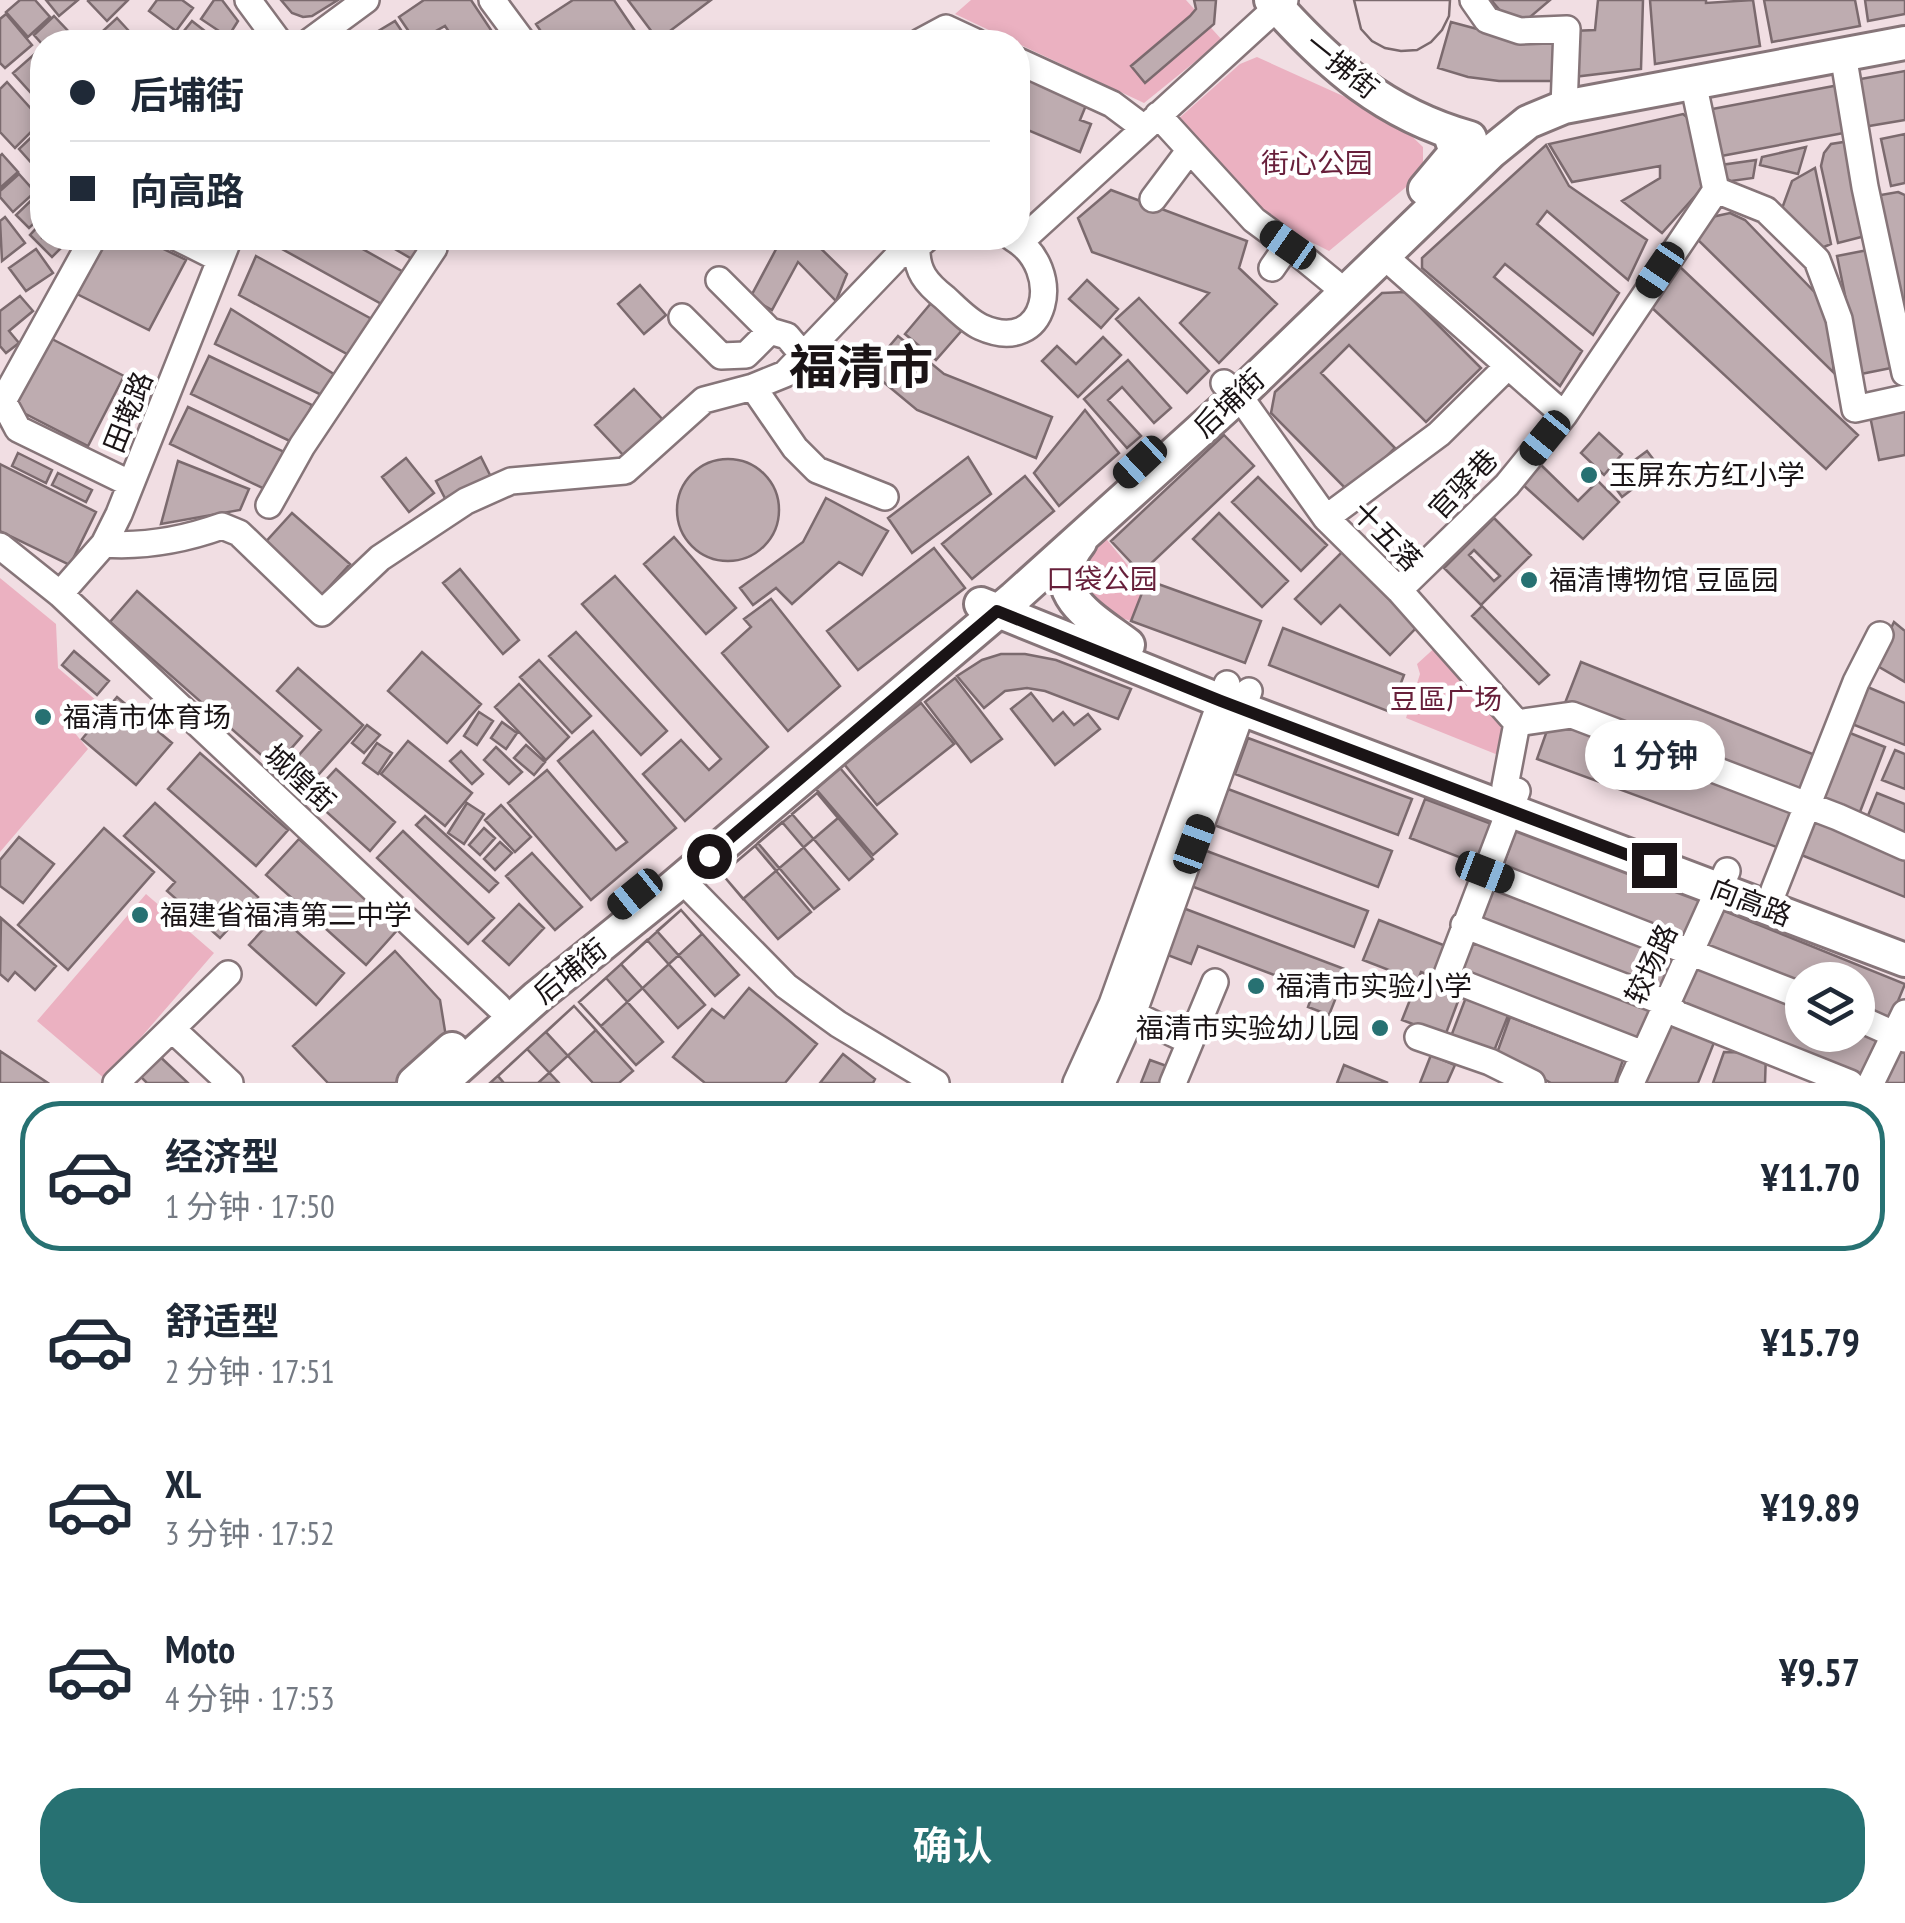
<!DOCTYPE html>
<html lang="zh">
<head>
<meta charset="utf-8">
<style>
  :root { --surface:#fff; --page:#f6f6f7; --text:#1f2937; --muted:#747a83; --line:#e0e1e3; --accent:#277172 }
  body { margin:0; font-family:"PT Sans Narrow","Noto Sans SC",sans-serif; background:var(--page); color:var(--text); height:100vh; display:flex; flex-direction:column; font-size:38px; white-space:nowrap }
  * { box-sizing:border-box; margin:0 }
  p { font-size:32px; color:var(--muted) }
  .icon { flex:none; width:55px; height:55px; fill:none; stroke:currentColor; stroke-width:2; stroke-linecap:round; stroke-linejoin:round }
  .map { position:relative; height:1083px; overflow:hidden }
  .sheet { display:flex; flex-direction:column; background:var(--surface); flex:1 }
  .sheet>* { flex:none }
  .hud { position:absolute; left:30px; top:30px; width:1000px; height:220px; border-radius:40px; box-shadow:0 5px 15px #0003; display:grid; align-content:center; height:220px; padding:0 40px; background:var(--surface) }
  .buttons { position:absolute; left:1785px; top:962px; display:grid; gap:20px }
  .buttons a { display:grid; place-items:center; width:90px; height:90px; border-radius:50%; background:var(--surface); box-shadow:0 5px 15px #0003; font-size:50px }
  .end { position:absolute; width:45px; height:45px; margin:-22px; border:12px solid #1a1416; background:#fff; box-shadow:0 0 0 5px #fff }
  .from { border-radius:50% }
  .bubble { position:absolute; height:70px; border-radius:35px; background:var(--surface); box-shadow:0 5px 15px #0003; font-size:32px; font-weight:600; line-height:70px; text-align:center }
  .car { position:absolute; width:30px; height:60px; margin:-30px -15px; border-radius:12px; box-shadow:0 0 8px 2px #0007; background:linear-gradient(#222 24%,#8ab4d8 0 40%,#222 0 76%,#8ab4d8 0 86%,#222 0) }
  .hud b { display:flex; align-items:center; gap:35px; height:95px; font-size:38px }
  .hud b+b { border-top:2px solid var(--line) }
  .hud i { width:25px; height:25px; background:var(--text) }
  ul { padding:18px 0 0; list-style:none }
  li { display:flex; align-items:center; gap:30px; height:150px; margin:0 20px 15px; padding:0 20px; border:5px solid transparent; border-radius:40px }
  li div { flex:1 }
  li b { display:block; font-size:38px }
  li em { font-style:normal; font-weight:600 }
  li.on { border-color:var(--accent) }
  li>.icon { width:90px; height:90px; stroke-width:1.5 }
  .action { display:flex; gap:20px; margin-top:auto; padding:20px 40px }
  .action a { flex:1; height:115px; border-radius:40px; background:var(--accent); color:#fff; font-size:40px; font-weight:600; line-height:115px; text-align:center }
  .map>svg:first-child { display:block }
  .green { fill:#ebb1c1 }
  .building { fill:#beacb0; stroke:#7b6a6e; stroke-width:2.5; fill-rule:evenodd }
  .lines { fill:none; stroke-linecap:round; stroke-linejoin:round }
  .minor-casing { stroke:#867579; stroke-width:30 }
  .major-casing { stroke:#867579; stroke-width:38 }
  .minor { stroke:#fff; stroke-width:25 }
  .major { stroke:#fff; stroke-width:32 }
  .route { stroke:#1a1416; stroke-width:12 }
  .poi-dot { fill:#277172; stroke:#fff; stroke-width:4 }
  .labels { text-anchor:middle; stroke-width:9; stroke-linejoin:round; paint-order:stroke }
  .street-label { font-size:28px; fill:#1a1416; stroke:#fff }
  .park-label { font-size:28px; fill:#671f3a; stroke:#fff }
  .poi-label { font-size:28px; fill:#1a1416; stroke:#fff; text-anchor:start }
  .town-label { font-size:48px; font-weight:bold; fill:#1a1416; stroke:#fff }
</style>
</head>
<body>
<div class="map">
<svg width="1905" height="1083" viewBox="0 0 1905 1083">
  <rect width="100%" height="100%" fill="#f1dee3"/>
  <path class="green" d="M971,0H1186L1222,40L1144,103L955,14Z
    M1257,57L1394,119L1423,147V173L1329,251L1258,215L1177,120L1240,64Z
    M1103,535L1144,585L1131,621L1096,610L1072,565Z
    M0,578L56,624L58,668L97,701L74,732L88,749L0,852Z
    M1439,644L1511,726L1503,757L1406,718L1420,674L1417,664Z
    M146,894L214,953L105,1079L37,1021Z"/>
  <path class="building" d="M20,0H35L50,17L28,37L6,12Z
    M46,0H78L59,16Z
    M128,0L107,21L88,1L89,0Z
    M157,0H182L193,8L176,31L149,11Z
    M214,0H222L238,21L228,37L201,19Z
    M281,0H338L312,16L303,17L292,13Z
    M424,0H471L499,42H456L445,26L416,42L399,17Z
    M573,0H614L639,37L631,42H548L536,24Z
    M628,0H711L658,40Z
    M1194,0H1216L1214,24L1145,83L1131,66L1190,16L1196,9Z
    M1354,0H1450L1449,16L1442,30L1431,42L1417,50L1401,51L1385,48L1372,41L1361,29Z
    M1354,0H1450L1449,16L1442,30L1431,42L1417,50L1401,51L1385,48L1372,41L1361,29Z
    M1491,0H1550L1516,29Z
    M1598,0H1643L1641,69L1573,77L1572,31L1595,30Z
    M1650,0H1706V3L1753,0L1760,46L1655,64Z
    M1764,0H1855L1860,26L1772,42Z
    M1865,0H1905V14L1868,21Z
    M6,14L32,45L5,68L0,63V19Z
    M54,16L69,32L57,42L42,44L34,35Z
    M117,18L138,41L91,42Z
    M192,21L219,42H175Z
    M395,21L409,42H360Z
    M1451,22L1507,37L1558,40L1557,81H1499L1468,77L1438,68Z
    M38,51L42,56V84L31,93L13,73Z
    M1018,69L1089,98L1080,120L1091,124L1080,152L1018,126Z
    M1905,71V120L1863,127L1855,80Z
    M7,82L42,121L15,148L0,132V89Z
    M1839,85L1849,132L1716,157L1707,110Z
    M1683,114L1688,118L1704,186L1662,233L1622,201L1660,178V166L1572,182L1549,144Z
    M42,127V160L35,167L19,149Z
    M1905,134V183L1891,186L1881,139Z
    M1850,141L1869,235L1838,243L1821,166L1824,153L1831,144Z
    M1546,145L1569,186L1647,240L1628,280L1547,211L1537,224L1619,293L1593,335L1505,264L1494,277L1582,351L1560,386L1422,268V258Z
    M1806,147L1798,174L1760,165L1762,157Z
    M2,154L18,172L0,188V156Z
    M1756,160L1753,178L1731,181L1717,173L1721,165Z
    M1815,168L1831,244L1817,250L1780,214L1792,181Z
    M19,174L35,192L13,212L0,197V191Z
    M42,190V216L29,228L16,215Z
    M1111,190L1247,241L1239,268L1277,304L1219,363L1180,323L1209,293L1092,252L1078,218Z
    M1898,192L1905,195V311L1899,312L1875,196Z
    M1730,213L1745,220L1827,305L1834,373L1694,236L1712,217Z
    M5,217L25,243L2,261L0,221Z
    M42,222V238H71L52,257L30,235Z
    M104,238H141L186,260L149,330L75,293Z
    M262,238H343L407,274L387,307Z
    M376,238H422L417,262Z
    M782,238H810L847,274L836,301L798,262L772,310L750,298Z
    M36,249L53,273L26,291L9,268Z
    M1873,249L1896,367L1861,374L1837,256Z
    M256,256L379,323L358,360L239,295Z
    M1679,266L1858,435L1826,469L1650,306Z
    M1087,280L1118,309L1101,328L1069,299Z
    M640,285L666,315L644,334L618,304Z
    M1405,292L1481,368L1426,422L1349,345L1321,373L1395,448L1350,493L1271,413L1275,392L1382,293Z
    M20,296L33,311L9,331L19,343L6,353L0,346V311Z
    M1139,298L1209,371L1187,393L1116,319Z
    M932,302L964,328L936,360L905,334Z
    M231,309L340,378L330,399L215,344Z
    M898,336L944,374L1052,417L1036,458L917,410L869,370Z
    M1103,337L1121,355L1078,397L1042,361L1057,346L1076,364Z
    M50,338L124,376L88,446L14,408Z
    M209,356L312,405L294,443L191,394Z
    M1128,360L1171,408L1154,423L1122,387L1108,400L1141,436L1127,448L1084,399Z
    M634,389L664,421L625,457L595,425Z
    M188,407L291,455L273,493L170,444Z
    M1905,409V455L1879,460L1870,416Z
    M1085,410L1119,453L1059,506L1034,473Z
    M1599,433L1622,454L1604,475L1581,453Z
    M1224,435L1254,466L1141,573L1111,541Z
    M1647,451L1660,468L1622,497L1617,490L1640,474L1632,462Z
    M18,453L52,470L46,483L12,466Z
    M481,457L493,481L448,504L436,481Z
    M968,457L991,494L912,553L888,518Z
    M406,458L434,493L409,512L382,477Z
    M677 510a51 51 0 1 1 102 0a51 51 0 1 1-102 0Z
    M178,461L249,489L240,510L161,524Z
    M0,464L96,512L70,565L0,531Z
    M1540,464L1578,501L1598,481L1619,502L1583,539L1521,483Z
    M58,473L92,490L86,502L52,485Z
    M1025,476L1054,511L972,579L942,544Z
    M1258,477L1327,545L1301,571L1232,502Z
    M826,498L888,531L862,575L839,562L792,604L776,588L753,605L740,588L803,542Z
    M292,513L350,564L320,597L262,546Z
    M1219,513L1288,581L1262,607L1193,539Z
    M1494,518L1531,555L1481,605L1444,568ZM1474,550L1500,576L1494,581L1469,555Z
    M674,537L736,608L706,634L644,564Z
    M934,548L965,588L858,670L827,631Z
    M1342,552L1417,627L1390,655L1340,605L1321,624L1295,599Z
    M460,569L519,640L503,654L443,583Z
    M615,576L768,747L685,821L643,774L681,740L709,770L721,759L582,604Z
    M1147,580L1261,621L1245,663L1131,621Z
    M137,591L302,736L275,767L110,622Z
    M771,599L840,686L788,731L722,653L751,627L744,619Z
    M1482,606L1549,675L1539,684L1472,616Z
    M1894,622L1905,631V682L1874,664Z
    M1283,628L1404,675L1390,712L1269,665Z
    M576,632L667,731L641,755L549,656Z
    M74,651L109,681L97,695L62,665Z
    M422,652L481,704L447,743L388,691Z
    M1001,654H1025L1056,660L1131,689L1118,719L1045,691L1027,688L1005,691L984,708L957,676L982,660Z
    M539,660L591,716L572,733L520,677Z
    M1581,662L1820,757L1804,798L1565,703Z
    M298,668L363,725L303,792L283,773L321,730L277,691Z
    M955,678L1002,739L971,762L925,702Z
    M519,684L569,737L546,760L495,707Z
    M1863,685L1905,703V745L1847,722Z
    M1031,693L1053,721L1063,712L1074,725L1088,714L1100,729L1055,765L1011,709Z
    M117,697L172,743L136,785L82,739Z
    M921,703L954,744L877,805L844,764Z
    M479,712L493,721L477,745L464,736Z
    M1551,719L1796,809L1782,849L1537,759Z
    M502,722L517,733L506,749L491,738Z
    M367,725L380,735L364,753L352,743Z
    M593,731L676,828L591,900L508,803L547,770L616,850L627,842L558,761Z
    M1845,731L1885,747L1858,817L1818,801Z
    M1248,738L1412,799L1398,835L1235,774Z
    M408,741L472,793L445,826L381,774Z
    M377,743L392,753L378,774L363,763Z
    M526,745L545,762L534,775L514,758Z
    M496,747L522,772L509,784L484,760Z
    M1895,750L1905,754V789L1882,780Z
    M461,751L483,774L472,784L450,761Z
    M200,753L288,830L256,866L168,789Z
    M840,768L897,834L873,855L816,789Z
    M336,769L395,822L370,851L310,797Z
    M1228,789L1392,851L1378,887L1214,825Z
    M817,793L873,859L849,880L792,814Z
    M817,793L838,818L743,899L722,874Z
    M1877,793L1905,804V839L1865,823Z
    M1425,799L1497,826L1482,866L1410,838Z
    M155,803L258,897L220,938L167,891L175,882L124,836Z
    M467,803L484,814L464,844L448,833Z
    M501,805L531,837L515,852L485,820Z
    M425,816L498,883L489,892L416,825Z
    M1808,818L1905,858V897L1794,852Z
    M782,822L839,889L814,909L758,843Z
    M104,828L154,872L68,970L18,925Z
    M484,828L495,838L480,855L469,845Z
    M1516,830L1700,900L1685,940L1501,871Z
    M403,831L494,918L468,944L377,858Z
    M19,837L54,864L23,903L0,886V860Z
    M299,839L399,928L366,965L266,875Z
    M500,842L512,853L495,870L484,859Z
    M755,846L811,912L778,939L722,874Z
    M1204,850L1368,911L1354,947L1191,886Z
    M532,853L582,907L555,930L506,876Z
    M1490,884L1675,952L1660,992L1475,924Z
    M519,904L544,928L509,965L483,941Z
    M1183,908L1347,970L1329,1015L1308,1007L1314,990L1198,946L1191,964L1165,954Z
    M681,910L739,975L715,996L657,931Z
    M681,910L702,934L601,1026L579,1002Z
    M1722,910L1905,984L1889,1023L1858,1011V980H1802V989L1706,950Z
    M277,914L344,973L316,1005L249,945Z
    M1,918L56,966L35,990L15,972L8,981L0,974Z
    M1379,920L1451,948L1435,988L1363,960Z
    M1470,934L1655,1002L1640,1042L1455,974Z
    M647,940L705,1005L678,1028L621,964Z
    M395,951L440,1000L446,1037L397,1083H328L293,1046Z
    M1697,963L1802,1004V1035H1858V1026L1881,1036L1862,1083L1678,1011Z
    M1421,972L1463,988L1445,1036L1402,1020Z
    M606,978L663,1042L636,1065L579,1002Z
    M749,988L817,1044L785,1083H705L673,1057L712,1009L724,1018Z
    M1468,992L1511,1008L1492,1056L1450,1039Z
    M574,1006L633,1071L619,1083H593L546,1032Z
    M574,1006L596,1030L538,1083H490Z
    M1670,1016L1717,1035L1698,1083H1644Z
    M1510,1017L1623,1060L1615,1083H1551L1497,1053Z
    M1898,1048L1905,1052V1083H1879Z
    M527,1049L559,1083H504L498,1076Z
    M0,1051L48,1083H0Z
    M154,1051L188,1083H147L135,1071Z
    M1724,1052L1766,1053L1765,1083H1713Z
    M843,1054L875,1079L873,1083H820Z
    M1431,1055L1455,1065L1447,1083H1420Z
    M1150,1060L1175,1069L1169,1083H1141Z
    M1344,1065L1388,1083H1337Z"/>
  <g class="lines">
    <defs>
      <path id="minor" d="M248,0L279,42
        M492,0L523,42
        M1473,0L1487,20L1520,31L1567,29L1564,107
        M309,42L366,0
        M920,42L946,28L976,42
        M1843,54L1865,187L1905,373
        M1018,61L1112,104L1144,128
        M1158,115L1254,220L1288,245L1272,268
        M1716,190L1766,210L1817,260L1839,319L1855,409L1905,398
        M1153,199L1189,151
        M93,238L3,401L18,429L131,484
        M178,238L220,259
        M1020,242L1285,0
        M1288,245L1333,282
        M917,247C916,271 926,283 945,298C956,308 968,321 981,327C1048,357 1065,269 1013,238
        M1385,257L1564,415
        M719,280L770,331L787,336L803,355
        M682,317L721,356L746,355L770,331
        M1224,383L1247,407L1326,518L1399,590L1517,723
        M753,387L795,448L817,470L885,497
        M269,505L302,446L434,248L425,238
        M1326,518L1439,434L1508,366
        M104,544C146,547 183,540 222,526L239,533L322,613L380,558L466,501L511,481L625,471L704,400L753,387L785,374L897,257L917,247L927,238
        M0,546L60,594L498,1006
        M1399,590L1507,485L1564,415L1716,190L1693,82
        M60,594L104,544L119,514L229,238
        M1517,723L1572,715L1838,817L1905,847
        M1505,786L1517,723
        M1510,810L1517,791L1446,977L1643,1054
        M1485,872L1802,996
        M682,880L786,986L838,1024L936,1083
        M1774,890L1856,682L1880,635
        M1464,925L1666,1003L1677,1014L1850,1083
        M1133,1014L1189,1041
        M1858,1018L1905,1039
        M172,1029L230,1083
        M1418,1037L1490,1062L1532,1083
        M116,1083L228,974
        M1076,1083L1112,1004L1227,684
        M1102,1083L1133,1014L1249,691
        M1173,1083L1215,982
        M1631,1083L1727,871
        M1871,1083L1905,1013"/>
      <path id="major" d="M1271,0C1329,65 1384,114 1470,138
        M1425,189L1456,152L1449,132
        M1080,542C1041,592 1091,617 1128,645
        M981,604L1221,701L1905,960
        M414,1083L452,1049
        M441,1083L537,997L672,888L1014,598L1237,397L1491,152L1528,122L1564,107L1905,43"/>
    </defs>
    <use href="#minor" class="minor-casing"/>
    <use href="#major" class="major-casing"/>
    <use href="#minor" class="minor"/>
    <use href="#major" class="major"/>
  </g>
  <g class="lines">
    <path class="route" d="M709,856L997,611L1221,701L1654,865"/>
  </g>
  <g class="poi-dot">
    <circle cx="1589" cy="475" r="10"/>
    <circle cx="1529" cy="580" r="10"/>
    <circle cx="43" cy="717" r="10"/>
    <circle cx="140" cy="915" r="10"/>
    <circle cx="1256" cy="986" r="10"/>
    <circle cx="1380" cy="1028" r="10"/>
  </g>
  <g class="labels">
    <g class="street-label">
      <text transform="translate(1342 66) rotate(39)" y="10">一拂街</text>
      <text transform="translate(1229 403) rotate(-43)" y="10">后埔街</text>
      <text transform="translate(128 412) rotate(-68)" y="10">田墘路</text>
      <text transform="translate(1463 484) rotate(-46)" y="10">官驿巷</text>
      <text transform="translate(1387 536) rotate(45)" y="10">十五落</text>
      <text transform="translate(300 778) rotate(43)" y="10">城隍街</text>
      <text transform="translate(1751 902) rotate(21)" y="10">向高路</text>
      <text transform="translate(1651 964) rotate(-65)" y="10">较场路</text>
      <text transform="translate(570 971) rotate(-39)" y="10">后埔街</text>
    </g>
    <g class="park-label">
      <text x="1317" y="173">街心公园</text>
      <text x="1102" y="589">口袋公园</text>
      <text x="1446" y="709">豆區广场</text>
    </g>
    <g class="poi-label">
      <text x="1609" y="485">玉屏东方红小学</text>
      <text x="1549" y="590">福清博物馆 豆區园</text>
      <text x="63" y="727">福清市体育场</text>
      <text x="160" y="925">福建省福清第二中学</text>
      <text x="1276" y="996">福清市实验小学</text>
      <text x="1360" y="1038" text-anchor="end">福清市实验幼儿园</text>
    </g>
    <g class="town-label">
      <text x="861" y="384">福清市</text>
    </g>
  </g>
</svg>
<div class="buttons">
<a><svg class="icon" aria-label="layers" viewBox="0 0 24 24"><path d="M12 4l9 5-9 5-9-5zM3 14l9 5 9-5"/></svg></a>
</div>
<i class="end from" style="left:709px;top:856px"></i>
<i class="end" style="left:1654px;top:865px"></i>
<div class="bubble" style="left:1585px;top:720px;width:140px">1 分钟</div>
<i class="car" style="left:1288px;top:245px;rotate:305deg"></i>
<i class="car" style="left:1660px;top:270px;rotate:214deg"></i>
<i class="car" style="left:1545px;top:438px;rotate:219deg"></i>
<i class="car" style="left:1140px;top:462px;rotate:227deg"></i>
<i class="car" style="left:1194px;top:844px;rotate:20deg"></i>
<i class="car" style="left:1485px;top:872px;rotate:111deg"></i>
<i class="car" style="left:635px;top:894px;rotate:231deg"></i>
<div class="hud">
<b><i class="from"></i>后埔街</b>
<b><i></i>向高路</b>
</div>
</div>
<section class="sheet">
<ul>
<li class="on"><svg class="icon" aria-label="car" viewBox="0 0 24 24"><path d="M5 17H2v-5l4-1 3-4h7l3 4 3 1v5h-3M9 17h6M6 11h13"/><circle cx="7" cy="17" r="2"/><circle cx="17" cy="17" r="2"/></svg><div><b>经济型</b><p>1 分钟 · 17:50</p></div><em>¥11.70</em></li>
<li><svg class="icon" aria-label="car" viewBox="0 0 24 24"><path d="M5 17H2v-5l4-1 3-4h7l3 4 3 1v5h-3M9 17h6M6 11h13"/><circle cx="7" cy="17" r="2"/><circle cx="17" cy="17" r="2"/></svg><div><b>舒适型</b><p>2 分钟 · 17:51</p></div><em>¥15.79</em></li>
<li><svg class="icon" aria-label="car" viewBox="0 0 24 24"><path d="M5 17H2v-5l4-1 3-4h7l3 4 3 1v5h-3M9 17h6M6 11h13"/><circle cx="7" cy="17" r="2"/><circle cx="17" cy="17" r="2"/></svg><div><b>XL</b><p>3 分钟 · 17:52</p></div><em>¥19.89</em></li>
<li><svg class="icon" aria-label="car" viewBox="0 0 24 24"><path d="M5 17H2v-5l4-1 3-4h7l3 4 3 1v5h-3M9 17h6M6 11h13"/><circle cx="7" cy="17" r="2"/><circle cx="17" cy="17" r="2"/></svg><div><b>Moto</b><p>4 分钟 · 17:53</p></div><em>¥9.57</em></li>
</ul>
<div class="action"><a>确认</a></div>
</section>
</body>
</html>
